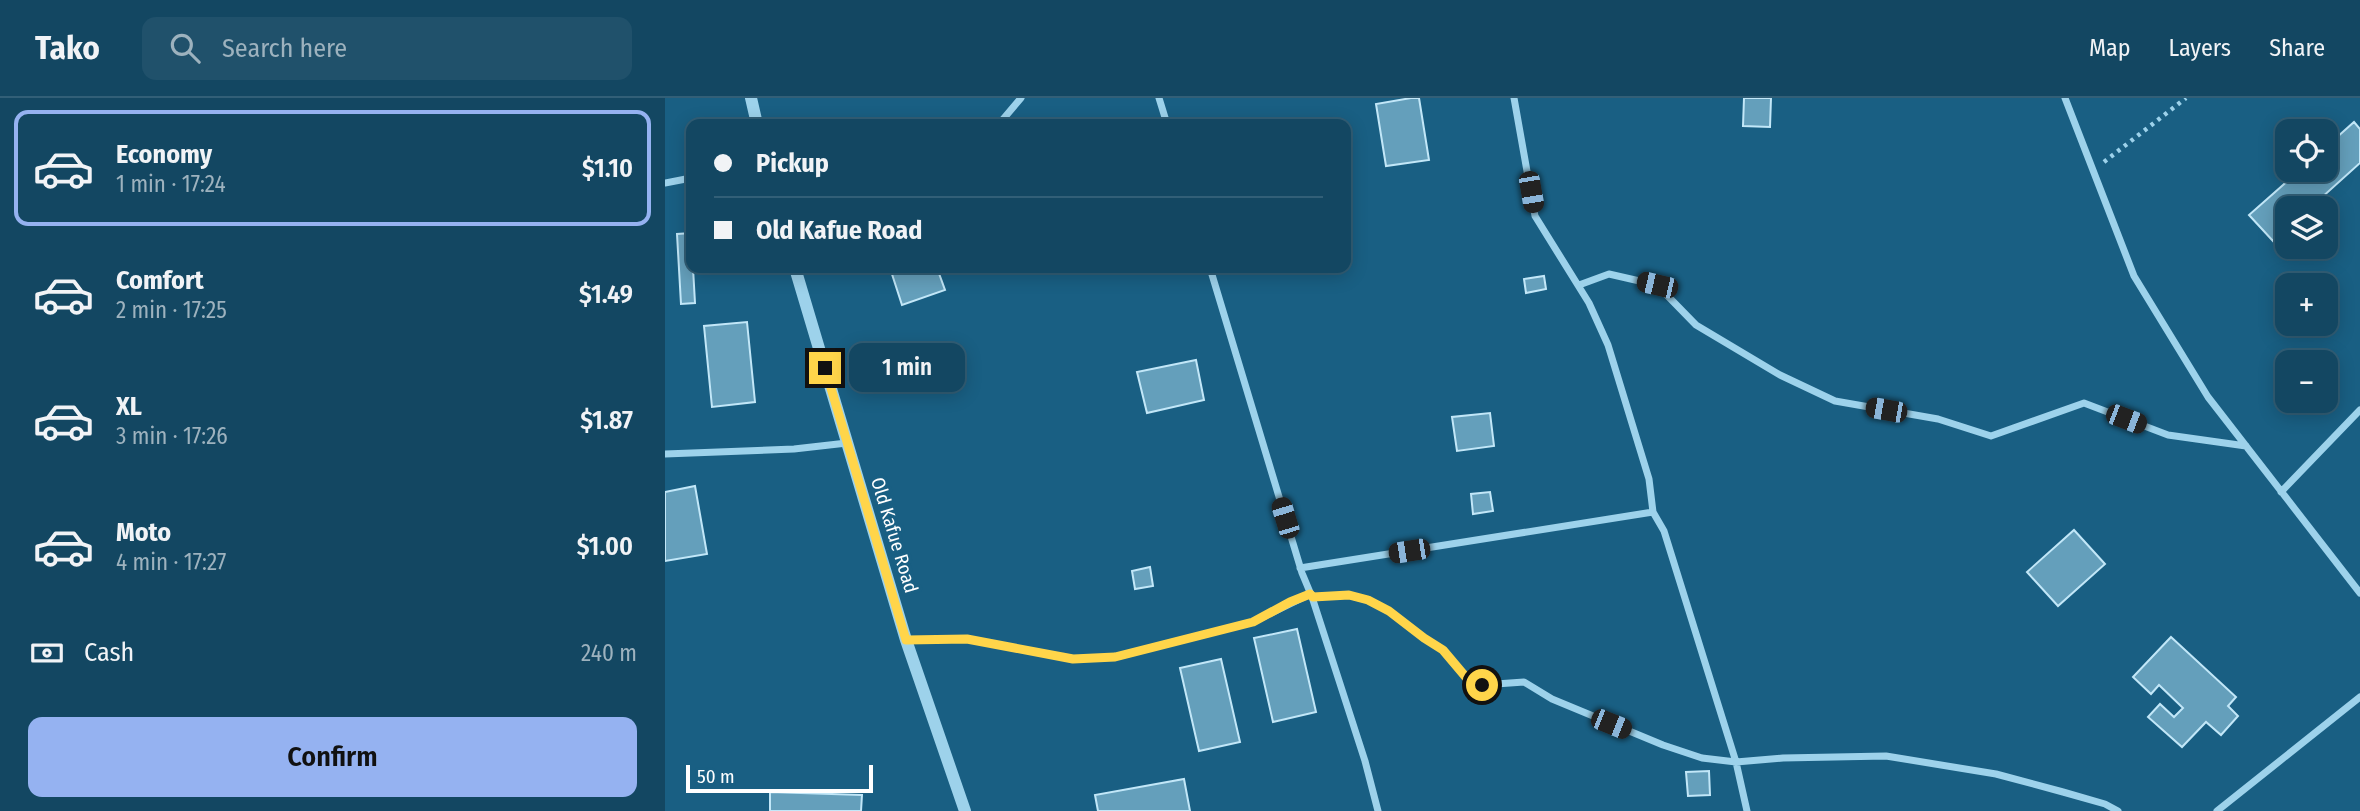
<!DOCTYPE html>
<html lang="en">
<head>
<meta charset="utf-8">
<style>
  :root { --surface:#134762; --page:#20516b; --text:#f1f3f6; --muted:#9db2be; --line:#325f77; --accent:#95b2f1 }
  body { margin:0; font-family:"Fira Sans Condensed",sans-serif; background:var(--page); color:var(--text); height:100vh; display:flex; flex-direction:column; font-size:26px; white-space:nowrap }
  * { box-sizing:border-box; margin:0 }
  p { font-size:23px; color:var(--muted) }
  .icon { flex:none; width:38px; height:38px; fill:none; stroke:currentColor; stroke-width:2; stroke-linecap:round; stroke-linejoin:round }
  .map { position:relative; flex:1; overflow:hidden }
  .details { display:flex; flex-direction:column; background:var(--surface); width:665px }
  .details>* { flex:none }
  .banner { position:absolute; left:21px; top:21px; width:665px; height:154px; border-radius:14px; box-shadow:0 4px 18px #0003,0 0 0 2px var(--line); display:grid; align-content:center; height:154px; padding:0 28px; background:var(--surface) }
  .fabs { position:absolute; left:1610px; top:21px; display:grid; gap:14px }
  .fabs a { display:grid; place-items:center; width:63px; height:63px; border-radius:14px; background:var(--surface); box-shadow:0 4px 18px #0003,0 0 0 2px var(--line); font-size:35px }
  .scale { position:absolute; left:21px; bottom:18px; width:187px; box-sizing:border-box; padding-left:7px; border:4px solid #fff; border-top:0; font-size:19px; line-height:24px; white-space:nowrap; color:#fff; -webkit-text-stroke:5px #195f83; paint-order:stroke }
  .end { position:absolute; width:32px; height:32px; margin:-16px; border:9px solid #ffd54a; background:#111; box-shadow:0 0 0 4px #111 }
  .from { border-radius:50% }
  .bubble { position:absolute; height:49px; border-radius:14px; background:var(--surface); box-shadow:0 4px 18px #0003,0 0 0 2px var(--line); font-size:23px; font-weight:600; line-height:49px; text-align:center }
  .car { position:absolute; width:21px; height:42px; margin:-21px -10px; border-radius:9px; box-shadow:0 0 5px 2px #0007; background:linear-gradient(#222 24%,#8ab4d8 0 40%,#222 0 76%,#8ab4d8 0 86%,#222 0) }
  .banner b { display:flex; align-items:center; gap:24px; height:66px; font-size:26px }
  .banner b+b { border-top:2px solid var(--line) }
  .banner i { width:18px; height:18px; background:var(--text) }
  ul { padding:12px 0 0; list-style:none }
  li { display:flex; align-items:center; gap:21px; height:116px; margin:0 14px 10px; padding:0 14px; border:4px solid transparent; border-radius:14px }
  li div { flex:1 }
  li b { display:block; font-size:26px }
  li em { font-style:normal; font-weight:600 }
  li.active { border-color:var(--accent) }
  li>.icon { width:63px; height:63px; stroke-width:1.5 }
  .pay { display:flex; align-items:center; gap:18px; height:77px; padding:0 28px; font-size:26px }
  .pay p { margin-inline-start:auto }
  .button { display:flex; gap:14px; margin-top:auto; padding:14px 28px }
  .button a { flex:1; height:80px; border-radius:14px; background:var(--accent); color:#111; font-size:28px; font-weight:600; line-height:80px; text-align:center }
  header { display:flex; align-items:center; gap:42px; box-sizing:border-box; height:98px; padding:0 35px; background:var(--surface); border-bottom:2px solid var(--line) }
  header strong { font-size:33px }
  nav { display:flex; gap:38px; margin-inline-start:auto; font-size:24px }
  .search { width:490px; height:63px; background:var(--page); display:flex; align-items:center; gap:18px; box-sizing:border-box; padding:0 24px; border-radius:14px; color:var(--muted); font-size:26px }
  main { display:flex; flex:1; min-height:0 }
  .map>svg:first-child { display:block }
  .building { fill:#649fbb; stroke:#c2e7f8; stroke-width:2 }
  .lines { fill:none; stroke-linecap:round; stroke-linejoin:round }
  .path { stroke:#9dd2eb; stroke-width:4.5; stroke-dasharray:3.5 5; stroke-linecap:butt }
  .minor { stroke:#9dd2eb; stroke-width:7 }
  .tertiary { stroke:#9dd2eb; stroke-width:12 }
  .route { stroke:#ffd54a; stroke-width:9 }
  .labels { text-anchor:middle; stroke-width:7; stroke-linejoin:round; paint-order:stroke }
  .street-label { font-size:19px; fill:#fff; stroke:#195f83 }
</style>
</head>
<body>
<header>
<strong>Tako</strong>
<div class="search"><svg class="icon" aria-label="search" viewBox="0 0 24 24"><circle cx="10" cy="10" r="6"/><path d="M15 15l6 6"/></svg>Search here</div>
<nav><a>Map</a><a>Layers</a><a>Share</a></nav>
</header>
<main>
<section class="details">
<ul>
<li class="active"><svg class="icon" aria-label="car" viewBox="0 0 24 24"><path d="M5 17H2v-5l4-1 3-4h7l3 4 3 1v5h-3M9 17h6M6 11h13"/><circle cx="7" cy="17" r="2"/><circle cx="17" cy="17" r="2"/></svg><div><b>Economy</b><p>1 min · 17:24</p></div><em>$1.10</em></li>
<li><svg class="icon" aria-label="car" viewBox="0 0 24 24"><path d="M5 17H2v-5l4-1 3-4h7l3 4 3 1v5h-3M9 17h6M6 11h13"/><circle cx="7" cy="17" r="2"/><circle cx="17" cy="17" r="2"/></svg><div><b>Comfort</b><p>2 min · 17:25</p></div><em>$1.49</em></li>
<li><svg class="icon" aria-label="car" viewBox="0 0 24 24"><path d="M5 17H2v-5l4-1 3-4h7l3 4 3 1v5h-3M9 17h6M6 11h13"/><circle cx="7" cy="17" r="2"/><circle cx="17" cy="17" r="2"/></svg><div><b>XL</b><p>3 min · 17:26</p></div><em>$1.87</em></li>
<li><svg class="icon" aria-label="car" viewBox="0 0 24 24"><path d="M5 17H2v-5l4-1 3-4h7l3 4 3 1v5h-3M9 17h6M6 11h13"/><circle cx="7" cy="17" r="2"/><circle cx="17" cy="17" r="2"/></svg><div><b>Moto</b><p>4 min · 17:27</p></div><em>$1.00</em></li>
</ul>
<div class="pay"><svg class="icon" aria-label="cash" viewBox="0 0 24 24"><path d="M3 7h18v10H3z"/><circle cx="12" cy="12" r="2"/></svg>Cash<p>240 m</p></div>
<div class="button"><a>Confirm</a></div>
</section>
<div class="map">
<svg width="1695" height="713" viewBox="0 0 1695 713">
  <rect width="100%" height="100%" fill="#195f83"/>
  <path class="building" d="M746,0H754L764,62L721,68L711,6Z
    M1079,0H1106L1105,29L1078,28Z
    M1689,24L1695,31V65L1645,110H1622V130L1608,143L1584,117L1635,72H1661V49Z
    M26,135V170H28L30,205L16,206L12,136Z
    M225,170H272L280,192L237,207Z
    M879,178L881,191L861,195L859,181Z
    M82,224L90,304L47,309L39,228Z
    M531,262L539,302L482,315L472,274Z
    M825,315L829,348L792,353L787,319Z
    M30,388L42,456L0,463V394Z
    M825,394L828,413L808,416L806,396Z
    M1409,432L1440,466L1393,508L1362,474Z
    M485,469L488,488L470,491L467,473Z
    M632,531L651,614L608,624L589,540Z
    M1506,539L1571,599L1563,608L1573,618L1556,637L1541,624L1517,649L1483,619L1495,606L1509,619L1518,610L1494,587L1486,596L1468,579Z
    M556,561L575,644L534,653L515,570Z
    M1044,673L1045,697L1023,698L1021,674Z
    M519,681L525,713H433L430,697Z
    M105,694L197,697L196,713H105Z"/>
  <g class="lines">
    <path class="path" d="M1439,64L1521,0"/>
    <path class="minor" d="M494,0L502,26
      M849,0L870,118L924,205L943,247L984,381L988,414L999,433L1071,664L1082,713
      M1400,0L1469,178L1543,299L1695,495
      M334,26L356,0
      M0,85L26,80
      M545,170L637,475L647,499L700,663L713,713
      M914,187L944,176L992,187L1031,227L1115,277L1170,303L1273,321L1326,338L1419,305L1503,337L1581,348
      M0,356L129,351L182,345
      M1616,394L1695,312
      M635,470L988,414
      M241,542L302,541L408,561L450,559L588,524L645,496L647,499L683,497L703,502L724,513L759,540L778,552L805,584L817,587L859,584L887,601L998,647L1037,660L1071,664L1118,660L1221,658L1331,676L1398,694L1440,706L1453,713
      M1552,713L1695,599"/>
    <path class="tertiary" d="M86,0L92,26
      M130,170L241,542L300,713"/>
  </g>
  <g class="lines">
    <path class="route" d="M160,270L241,542L302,541L408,561L450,559L588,524L625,504L645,496L648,499L684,497L703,502L724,513L759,540L778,552L805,584L817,587"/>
  </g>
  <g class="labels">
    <g class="street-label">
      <text transform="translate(230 437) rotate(73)" y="7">Old Kafue Road</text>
    </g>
  </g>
</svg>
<div class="fabs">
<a><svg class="icon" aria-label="locate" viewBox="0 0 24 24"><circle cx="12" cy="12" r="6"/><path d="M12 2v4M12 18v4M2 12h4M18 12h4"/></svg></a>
<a><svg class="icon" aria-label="layers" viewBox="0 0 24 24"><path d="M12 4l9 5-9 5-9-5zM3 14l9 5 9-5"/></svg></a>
<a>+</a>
<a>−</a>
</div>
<div class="scale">50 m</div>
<i class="end from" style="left:817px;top:587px"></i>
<i class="end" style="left:160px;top:270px"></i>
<div class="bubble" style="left:184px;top:245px;width:116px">1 min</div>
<i class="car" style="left:866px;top:94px;rotate:170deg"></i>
<i class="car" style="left:992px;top:187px;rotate:283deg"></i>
<i class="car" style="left:1221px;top:312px;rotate:280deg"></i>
<i class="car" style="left:1461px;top:321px;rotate:111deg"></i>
<i class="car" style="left:620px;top:420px;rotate:343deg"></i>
<i class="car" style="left:744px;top:453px;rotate:261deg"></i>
<i class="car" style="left:946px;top:626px;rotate:112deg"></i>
<div class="banner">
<b><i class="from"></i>Pickup</b>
<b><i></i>Old Kafue Road</b>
</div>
</div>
</main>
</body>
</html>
